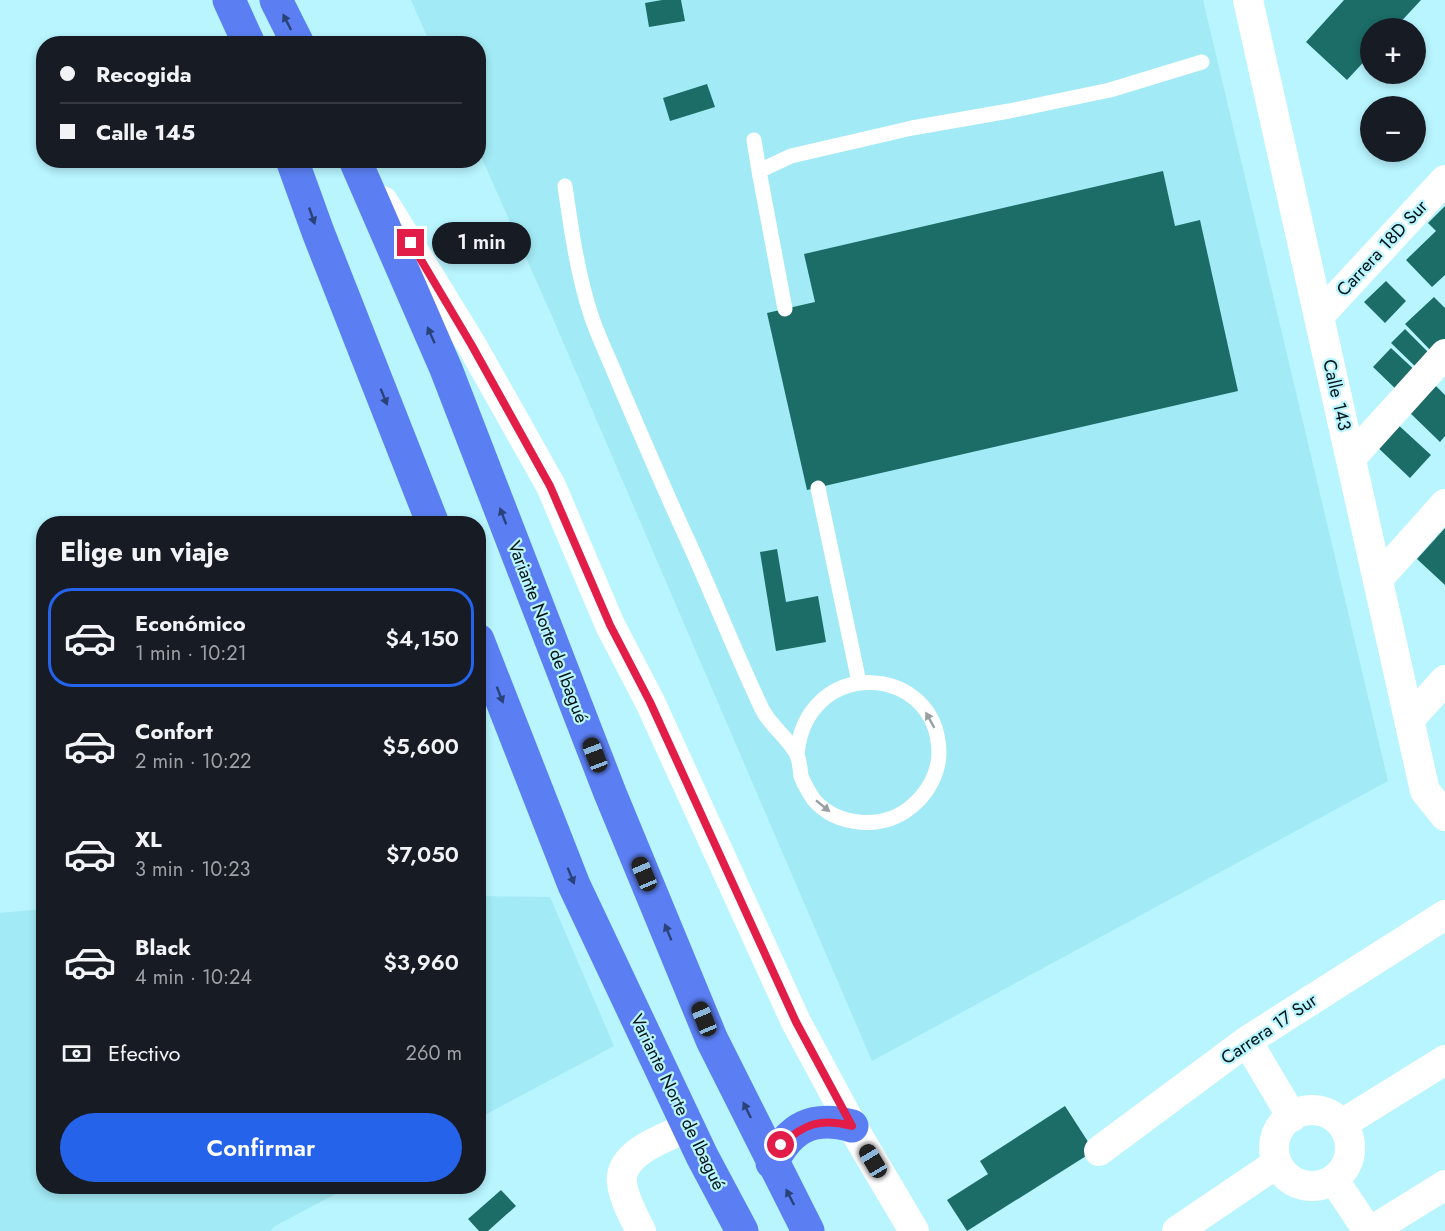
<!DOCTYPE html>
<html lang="es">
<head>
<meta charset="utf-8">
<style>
  :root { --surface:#171b24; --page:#242831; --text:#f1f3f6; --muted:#9ea1a6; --line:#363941; --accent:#2563eb }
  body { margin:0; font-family:Jost,sans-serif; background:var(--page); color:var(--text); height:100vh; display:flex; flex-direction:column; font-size:22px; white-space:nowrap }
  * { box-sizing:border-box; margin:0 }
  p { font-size:20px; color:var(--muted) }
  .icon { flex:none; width:33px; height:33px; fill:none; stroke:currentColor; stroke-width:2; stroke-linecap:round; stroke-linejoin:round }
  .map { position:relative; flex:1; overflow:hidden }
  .side { position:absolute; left:36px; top:516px; width:450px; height:678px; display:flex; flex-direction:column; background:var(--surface); border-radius:24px; box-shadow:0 3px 9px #0003 }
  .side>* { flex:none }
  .banner { position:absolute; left:36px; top:36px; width:450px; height:132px; border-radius:24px; box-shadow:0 3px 9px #0003; display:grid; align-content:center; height:132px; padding:0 24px; background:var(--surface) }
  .controls { position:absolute; left:1360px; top:18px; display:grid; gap:12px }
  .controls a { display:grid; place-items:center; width:66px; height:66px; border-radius:50%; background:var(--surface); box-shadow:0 3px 9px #0003; font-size:30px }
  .end { position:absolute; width:27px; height:27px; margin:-14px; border:8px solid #e11d48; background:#fff; box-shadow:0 0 0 3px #fff }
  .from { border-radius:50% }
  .bubble { position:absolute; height:42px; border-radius:21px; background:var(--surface); box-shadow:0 3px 9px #0003; font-size:20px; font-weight:600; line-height:42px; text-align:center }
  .car { position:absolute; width:18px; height:36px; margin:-18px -9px; border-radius:8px; box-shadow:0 0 4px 2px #0007; background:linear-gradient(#222 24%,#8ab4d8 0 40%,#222 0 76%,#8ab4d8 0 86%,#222 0) }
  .banner b { display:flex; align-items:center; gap:21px; height:57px; font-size:22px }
  .banner b+b { border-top:2px solid var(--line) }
  .banner i { width:15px; height:15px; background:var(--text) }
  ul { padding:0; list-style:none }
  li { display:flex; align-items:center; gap:18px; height:99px; margin:0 12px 9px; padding:0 12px; border:3px solid transparent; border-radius:24px }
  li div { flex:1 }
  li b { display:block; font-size:22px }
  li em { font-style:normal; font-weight:600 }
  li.active { border-color:var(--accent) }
  li>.icon { width:54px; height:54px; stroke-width:1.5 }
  h2 { padding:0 24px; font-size:27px; line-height:72px }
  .pay { display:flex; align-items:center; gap:15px; height:66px; padding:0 24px; font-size:22px }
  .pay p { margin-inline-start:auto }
  .primary-button { display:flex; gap:12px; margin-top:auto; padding:12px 24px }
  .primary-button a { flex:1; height:69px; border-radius:36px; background:var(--accent); color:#fff; font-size:24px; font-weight:600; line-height:69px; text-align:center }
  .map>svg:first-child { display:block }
  .built { fill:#a2eaf5 }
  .building { fill:#1c6c67 }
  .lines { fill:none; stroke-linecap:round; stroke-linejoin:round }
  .lane { stroke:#fff; stroke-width:15 }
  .street { stroke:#fff; stroke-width:30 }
  .highway { stroke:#5b7ff3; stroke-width:33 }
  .oneway { fill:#294278 }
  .oneway2 { fill:#99a0a1 }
  .route { stroke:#e11d48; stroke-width:8 }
  .labels { text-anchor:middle; stroke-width:4.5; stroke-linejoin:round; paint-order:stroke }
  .street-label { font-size:18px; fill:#001114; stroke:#b8f5ff }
</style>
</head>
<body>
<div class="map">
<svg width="1445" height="1231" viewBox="0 0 1445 1231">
  <rect width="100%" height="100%" fill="#b8f5ff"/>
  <path class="built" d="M411,0H1203L1388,781L872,1061L551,314L479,152L478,44L430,43Z
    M479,896L550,897L614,1046L479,1118Z
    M43,909L44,1186L349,1187L275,1226L270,1231H0V913Z"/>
  <path class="building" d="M662,0H681L685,21L649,27L645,3Z
    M1344,0H1421L1395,28H1371V54L1347,80L1306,42Z
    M707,84L715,107L670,121L663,98Z
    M1163,171L1175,226L1200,220L1238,391L807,490L767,313L815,302L804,254Z
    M1445,206V275L1432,287L1406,260L1436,231L1428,223Z
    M1386,281L1406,301L1385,323L1364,302Z
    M1434,297L1445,308V342L1433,353L1405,324Z
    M1405,329L1434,358L1421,372L1391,343Z
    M1391,348L1419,374L1401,394L1373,367Z
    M1432,382L1445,395V436L1440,442L1406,409Z
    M1395,422L1431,455L1410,478L1374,444Z
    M1445,528V585L1417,559Z
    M777,549L786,602L818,596L826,642L776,651L760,552Z
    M1065,1106L1094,1151L967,1231L947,1200L988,1174L980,1161Z
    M501,1190L516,1206L488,1231H479L468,1219Z"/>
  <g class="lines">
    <path class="lane" d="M754,140L759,171
      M565,186C571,228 577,271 590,312C597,335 609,358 618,381C641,435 664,489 689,543C714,598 736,654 762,709C770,726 789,738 797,755C800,762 800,770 801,776C804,784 810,794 814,800C838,827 883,830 911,807C927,794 939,774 939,752C937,662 805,656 797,755
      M785,309L759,171L791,156L912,128L1009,111L1110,90L1202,62
      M818,488L859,682"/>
    <path class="street" d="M1248,0L1425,791L1445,816
      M383,201L471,344L551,486L610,625L650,702L796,1022L852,1126L914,1231
      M1319,316L1445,180
      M1351,458L1445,354
      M1378,579L1445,504
      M1409,720L1445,680
      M1247,1041L1292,1117
      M1274 1148a38 38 0 1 1 76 0a38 38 0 1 1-76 0Z
      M1342,1124L1445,1060
      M1099,1151L1247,1041L1445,915
      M1334,1180L1368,1231
      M641,1231C634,1217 624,1200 622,1183C618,1153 666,1137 689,1127
      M1177,1231L1276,1164
      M1371,1231L1445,1185"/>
    <path class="highway" d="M229,0L249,44
      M276,0L298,44
      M292,160L318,232L433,524
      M355,160L446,369L610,793L712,1040L808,1231
      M478,640L574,885L702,1156L742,1231
      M772,1163C790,1127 813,1115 852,1126"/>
  </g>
  <defs><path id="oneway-solid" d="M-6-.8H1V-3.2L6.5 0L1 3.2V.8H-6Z" transform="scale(1.5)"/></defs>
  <g class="oneway">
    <use href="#oneway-solid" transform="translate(287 22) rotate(-117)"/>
    <use href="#oneway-solid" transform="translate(312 216) rotate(71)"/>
    <use href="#oneway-solid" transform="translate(431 335) rotate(-114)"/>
    <use href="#oneway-solid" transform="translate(384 397) rotate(68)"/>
    <use href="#oneway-solid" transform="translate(503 516) rotate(-111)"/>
    <use href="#oneway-solid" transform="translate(500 695) rotate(69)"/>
    <use href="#oneway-solid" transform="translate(571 876) rotate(68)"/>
    <use href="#oneway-solid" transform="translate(668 932) rotate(-112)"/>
    <use href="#oneway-solid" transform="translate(747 1110) rotate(-116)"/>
    <use href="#oneway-solid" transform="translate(790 1197) rotate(-117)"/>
  </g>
  <g class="oneway2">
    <use href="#oneway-solid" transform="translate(930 720) rotate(-119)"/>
    <use href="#oneway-solid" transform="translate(823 806) rotate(39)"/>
  </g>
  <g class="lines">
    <path class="route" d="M411,243L471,344L550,486L610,625L650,702L796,1022L852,1126C821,1118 805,1123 781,1145"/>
  </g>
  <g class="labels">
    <g class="street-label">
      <text transform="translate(1382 248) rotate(-47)" y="6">Carrera 18D Sur</text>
      <text transform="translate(1337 395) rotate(77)" y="6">Calle 143</text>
      <text transform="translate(548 632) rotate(69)" y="6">Variante Norte de Ibagué</text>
      <text transform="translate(1269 1029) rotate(-34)" y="6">Carrera 17 Sur</text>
      <text transform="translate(678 1102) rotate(64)" y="6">Variante Norte de Ibagué</text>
    </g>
  </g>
</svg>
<div class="controls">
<a>+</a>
<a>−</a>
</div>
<i class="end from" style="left:781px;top:1145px"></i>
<i class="end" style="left:411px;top:243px"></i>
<div class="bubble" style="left:432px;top:222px;width:99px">1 min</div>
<i class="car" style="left:595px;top:755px;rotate:339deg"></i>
<i class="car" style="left:644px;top:874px;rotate:337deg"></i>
<i class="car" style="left:704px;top:1019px;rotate:338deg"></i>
<i class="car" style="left:873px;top:1161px;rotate:329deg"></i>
<div class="banner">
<b><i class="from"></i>Recogida</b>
<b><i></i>Calle 145</b>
</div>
<section class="side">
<h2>Elige un viaje</h2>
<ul>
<li class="active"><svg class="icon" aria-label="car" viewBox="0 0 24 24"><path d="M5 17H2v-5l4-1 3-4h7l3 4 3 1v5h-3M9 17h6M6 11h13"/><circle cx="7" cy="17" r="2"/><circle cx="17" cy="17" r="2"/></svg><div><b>Económico</b><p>1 min · 10:21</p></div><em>$4,150</em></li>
<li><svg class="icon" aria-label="car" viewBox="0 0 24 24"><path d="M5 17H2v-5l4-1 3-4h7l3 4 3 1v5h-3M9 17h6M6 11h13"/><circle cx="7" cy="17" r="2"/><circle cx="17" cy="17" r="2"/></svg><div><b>Confort</b><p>2 min · 10:22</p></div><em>$5,600</em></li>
<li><svg class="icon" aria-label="car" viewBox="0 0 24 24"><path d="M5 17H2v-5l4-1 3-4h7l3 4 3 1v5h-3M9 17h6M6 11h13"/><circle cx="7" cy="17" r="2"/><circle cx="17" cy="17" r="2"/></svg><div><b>XL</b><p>3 min · 10:23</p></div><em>$7,050</em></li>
<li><svg class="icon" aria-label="car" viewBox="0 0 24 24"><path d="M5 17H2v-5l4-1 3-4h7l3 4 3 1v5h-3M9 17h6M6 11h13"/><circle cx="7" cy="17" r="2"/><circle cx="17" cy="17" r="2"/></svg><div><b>Black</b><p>4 min · 10:24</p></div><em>$3,960</em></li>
</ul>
<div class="pay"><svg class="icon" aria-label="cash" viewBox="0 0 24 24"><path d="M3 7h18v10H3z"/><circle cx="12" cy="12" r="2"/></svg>Efectivo<p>260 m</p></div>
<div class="primary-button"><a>Confirmar</a></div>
</section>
</div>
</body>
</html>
